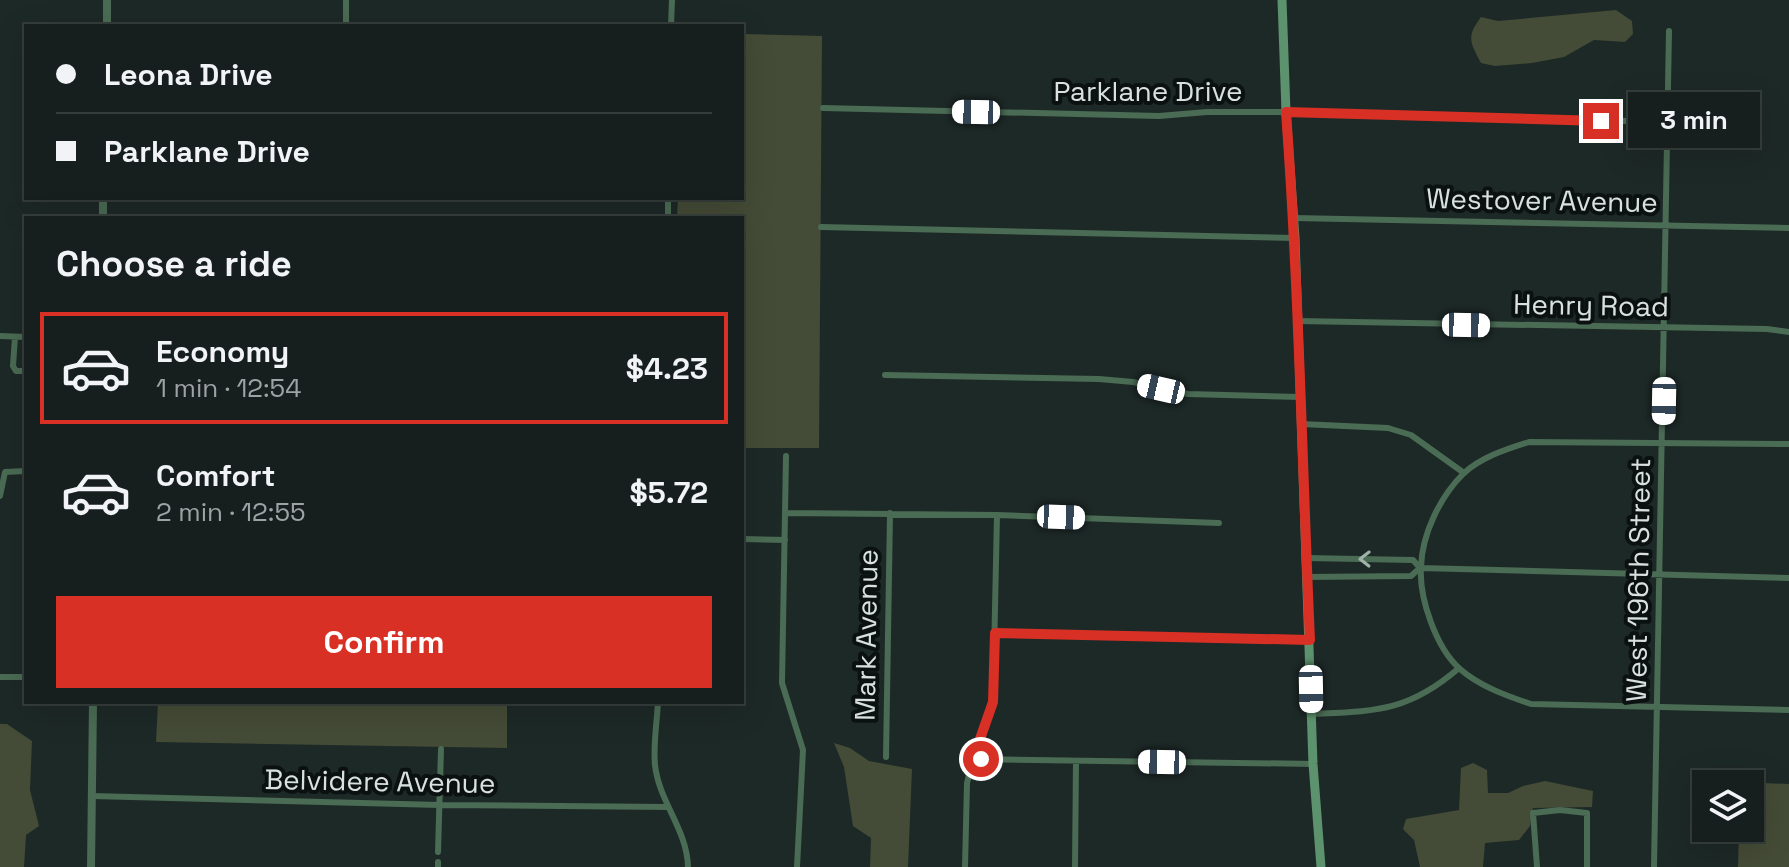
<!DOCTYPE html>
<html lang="en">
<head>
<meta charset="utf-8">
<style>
  :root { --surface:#161f1d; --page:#1f2726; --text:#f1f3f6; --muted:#9ea2a4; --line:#353d3b; --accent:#d93025 }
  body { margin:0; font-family:"Space Grotesk",sans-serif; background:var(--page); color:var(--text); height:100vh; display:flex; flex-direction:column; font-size:30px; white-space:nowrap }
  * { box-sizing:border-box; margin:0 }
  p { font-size:26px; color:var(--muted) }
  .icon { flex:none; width:44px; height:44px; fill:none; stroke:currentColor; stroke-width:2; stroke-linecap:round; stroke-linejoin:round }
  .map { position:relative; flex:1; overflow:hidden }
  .side { position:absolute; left:24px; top:216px; width:720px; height:488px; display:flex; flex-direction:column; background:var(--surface); border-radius:0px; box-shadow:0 8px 32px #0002,0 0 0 2px var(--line) }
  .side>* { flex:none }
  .top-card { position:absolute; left:24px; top:24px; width:720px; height:176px; border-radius:0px; box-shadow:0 8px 32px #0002,0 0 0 2px var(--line); display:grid; align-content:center; height:176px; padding:0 32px; background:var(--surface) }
  .buttons { position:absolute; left:1692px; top:770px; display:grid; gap:16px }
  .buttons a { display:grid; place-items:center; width:72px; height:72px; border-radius:0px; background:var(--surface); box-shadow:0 8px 32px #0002,0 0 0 2px var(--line); font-size:40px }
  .end { position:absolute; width:36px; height:36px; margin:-18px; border:10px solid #d93025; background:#fff; box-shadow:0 0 0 4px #fff }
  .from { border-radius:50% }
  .bubble { position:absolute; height:56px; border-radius:0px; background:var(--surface); box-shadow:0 8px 32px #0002,0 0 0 2px var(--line); font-size:26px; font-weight:800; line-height:56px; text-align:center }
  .car { position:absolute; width:24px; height:48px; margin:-24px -12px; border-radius:10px; box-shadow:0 0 6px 2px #0007; background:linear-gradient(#fff 24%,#345 0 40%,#fff 0 76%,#345 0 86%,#fff 0) }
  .top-card b { display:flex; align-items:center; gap:28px; height:76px; font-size:30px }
  .top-card b+b { border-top:2px solid var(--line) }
  .top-card i { width:20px; height:20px; background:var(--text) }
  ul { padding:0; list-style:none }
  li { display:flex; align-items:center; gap:24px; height:112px; margin:0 16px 12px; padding:0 16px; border:4px solid transparent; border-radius:0px }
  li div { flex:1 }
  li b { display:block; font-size:30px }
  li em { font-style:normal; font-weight:800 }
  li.active { border-color:var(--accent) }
  li>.icon { width:72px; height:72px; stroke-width:1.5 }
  h2 { padding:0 32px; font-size:36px; line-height:96px }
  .action { display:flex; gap:16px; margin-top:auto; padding:16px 32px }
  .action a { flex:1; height:92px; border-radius:0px; background:var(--accent); color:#fff; font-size:32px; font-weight:800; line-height:92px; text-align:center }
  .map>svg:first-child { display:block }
  .green { fill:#444b36 }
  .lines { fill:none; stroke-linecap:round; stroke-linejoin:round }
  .minor { stroke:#4a6b54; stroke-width:6 }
  .tertiary { stroke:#4a6b54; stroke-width:8 }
  .secondary { stroke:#5c926d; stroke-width:9 }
  .oneway { stroke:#a0b2a8 }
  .route { stroke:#d93025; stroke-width:10 }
  .labels { text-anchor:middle; stroke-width:8; stroke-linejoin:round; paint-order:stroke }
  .street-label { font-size:28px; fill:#d9e1e0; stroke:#0b1110 }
</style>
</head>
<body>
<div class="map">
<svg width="1789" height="867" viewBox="0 0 1789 867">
  <rect width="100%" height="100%" fill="#1d2927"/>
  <path class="green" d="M1616,10L1632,21L1633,34L1625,42L1594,40L1564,57L1532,63L1495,66L1481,63C1470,42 1466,37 1481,17L1498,21Z
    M742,34L822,36L819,448H742V218H677L678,198H742Z
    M158,702H507V748L156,742Z
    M0,724H7L32,741L30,790L39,826L26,835L24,867H0Z
    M834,743L850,748L869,761L912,769L908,867H870L871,838L853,826L844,767Z
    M1473,763L1487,770L1488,793H1508L1523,786L1545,781L1593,791L1592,807L1533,808L1530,826L1519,840L1485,843L1483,867H1420L1414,840L1403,829L1406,819L1459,810L1461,768Z
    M1740,782L1789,784V867H1738L1739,828H1750V784Z"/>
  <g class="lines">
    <path class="minor" d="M346,26V0
      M671,26L672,0
      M823,108L1159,116L1207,112H1278L1666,122
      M668,218V198
      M1294,218L1789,228
      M821,227L1295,238
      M1297,321L1767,329L1789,332
      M0,336L26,337
      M15,337L13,366L16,371H26
      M885,375L1099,379L1133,382L1188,394L1300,397
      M1301,424L1388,428L1411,435L1464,473
      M1789,444L1529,442C1507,449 1481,457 1463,474C1440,497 1422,534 1421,567C1419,598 1436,648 1460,669C1479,686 1507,696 1531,704L1789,710
      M786,456L782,683L803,750L797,867
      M0,496L5,472L26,471
      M786,513L997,515L1219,523
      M742,539L785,540
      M1306,558L1413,560L1420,568L1789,578
      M1307,577L1411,576L1420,568
      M995,633L1310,640
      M0,677H26
      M658,702C657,722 653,745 655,765C659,802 687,829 688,867
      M1312,714C1376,711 1408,712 1459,668
      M886,757L890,513
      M973,759L1313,764
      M92,796L440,805L667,807
      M438,852L441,749
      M438,867V862
      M965,867L967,783L979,737L993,702L997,515
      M1075,867L1076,761
      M1537,867L1533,813L1560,810L1587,813V867
      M1654,867L1669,31"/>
    <path class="tertiary" d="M107,26V0
      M103,218V198
      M91,867L93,702"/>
    <path class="secondary" d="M1282,0L1286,112L1295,238L1313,764L1321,867"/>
  </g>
  <defs><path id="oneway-chevron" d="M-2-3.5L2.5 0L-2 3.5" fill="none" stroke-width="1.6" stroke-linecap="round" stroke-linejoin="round" transform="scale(2)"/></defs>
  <use class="oneway" href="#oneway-chevron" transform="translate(1365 559) rotate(-179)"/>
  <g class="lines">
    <path class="route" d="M981,759H973L993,702L995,633L1310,640C1302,464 1299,288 1286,112L1601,121"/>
  </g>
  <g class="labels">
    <g class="street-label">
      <text x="1148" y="101">Parklane Drive</text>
      <text transform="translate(1542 200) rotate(1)" y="10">Westover Avenue</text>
      <text transform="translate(1591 305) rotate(1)" y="10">Henry Road</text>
      <text transform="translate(1638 580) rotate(-89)" y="10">West 196th Street</text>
      <text transform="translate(866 635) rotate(-89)" y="10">Mark Avenue</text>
      <text transform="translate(380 781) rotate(1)" y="10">Belvidere Avenue</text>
    </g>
  </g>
</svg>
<div class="buttons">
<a><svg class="icon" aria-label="layers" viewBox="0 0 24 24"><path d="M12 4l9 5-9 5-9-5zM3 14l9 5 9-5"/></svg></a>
</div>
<i class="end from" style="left:981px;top:759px"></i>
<i class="end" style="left:1601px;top:121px"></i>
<div class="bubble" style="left:1628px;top:92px;width:132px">3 min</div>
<i class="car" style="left:976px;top:112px;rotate:271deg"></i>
<i class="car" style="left:1466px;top:325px;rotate:91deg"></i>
<i class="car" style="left:1161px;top:389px;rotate:283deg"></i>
<i class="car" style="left:1664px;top:401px;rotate:181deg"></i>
<i class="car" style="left:1061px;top:517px;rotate:92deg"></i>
<i class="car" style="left:1311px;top:689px;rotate:179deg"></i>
<i class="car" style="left:1162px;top:762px;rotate:271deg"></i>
<div class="top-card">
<b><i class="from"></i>Leona Drive</b>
<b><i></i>Parklane Drive</b>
</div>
<section class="side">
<h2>Choose a ride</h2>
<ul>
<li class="active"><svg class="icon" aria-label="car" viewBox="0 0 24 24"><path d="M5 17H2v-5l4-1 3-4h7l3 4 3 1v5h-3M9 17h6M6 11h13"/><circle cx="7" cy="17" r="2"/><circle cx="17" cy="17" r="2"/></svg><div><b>Economy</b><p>1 min · 12:54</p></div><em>$4.23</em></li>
<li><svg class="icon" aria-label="car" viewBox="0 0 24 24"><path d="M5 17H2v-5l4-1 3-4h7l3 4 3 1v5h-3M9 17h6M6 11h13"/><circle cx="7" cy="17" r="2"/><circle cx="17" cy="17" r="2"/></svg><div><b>Comfort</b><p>2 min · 12:55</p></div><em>$5.72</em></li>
</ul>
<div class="action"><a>Confirm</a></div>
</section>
</div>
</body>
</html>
